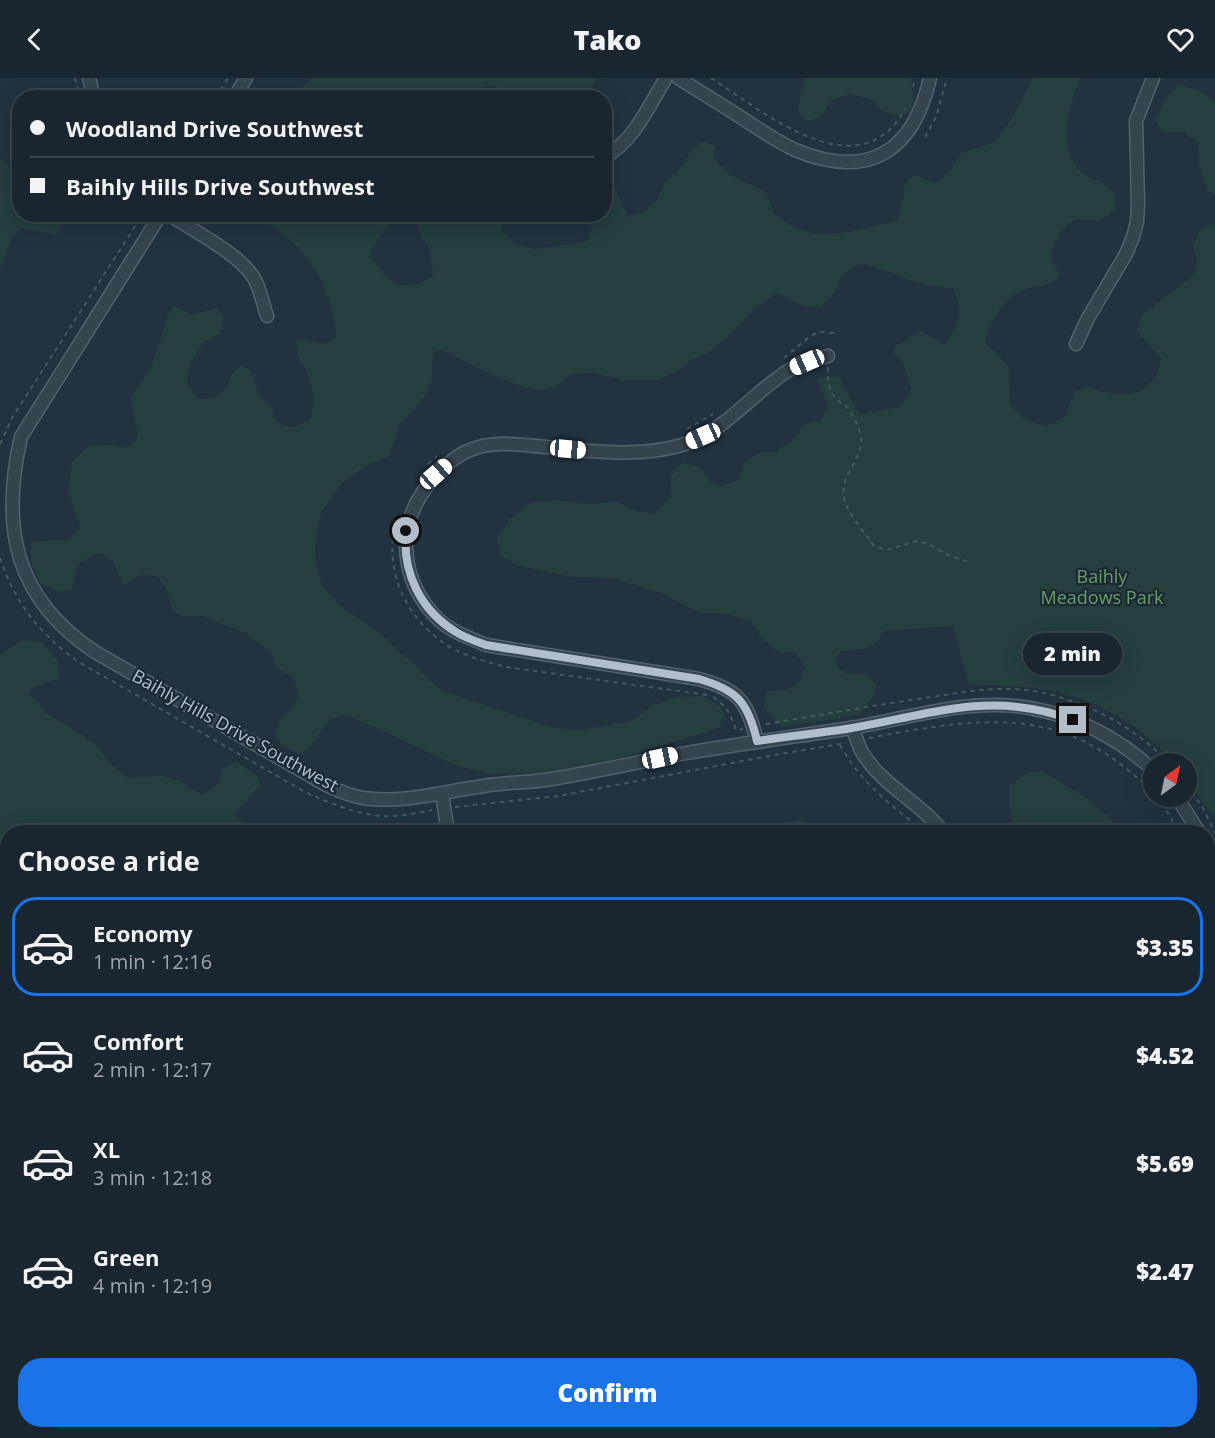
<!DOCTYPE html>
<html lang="en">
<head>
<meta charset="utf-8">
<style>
  :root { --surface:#1a262f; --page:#232e37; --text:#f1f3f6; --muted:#9fa5aa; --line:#38434b; --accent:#1a73e8 }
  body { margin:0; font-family:"Open Sans",sans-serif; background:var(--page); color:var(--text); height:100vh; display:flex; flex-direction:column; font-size:22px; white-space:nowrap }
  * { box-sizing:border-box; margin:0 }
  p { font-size:20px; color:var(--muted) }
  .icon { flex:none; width:33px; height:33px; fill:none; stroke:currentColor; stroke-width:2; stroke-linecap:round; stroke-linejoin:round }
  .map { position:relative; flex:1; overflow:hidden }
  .sheet { position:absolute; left:0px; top:747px; width:1215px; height:614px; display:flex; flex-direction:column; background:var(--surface); border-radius:24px 24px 0 0; box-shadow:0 6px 24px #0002,0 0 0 2px var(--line) }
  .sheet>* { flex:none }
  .banner { position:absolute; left:12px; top:12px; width:600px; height:132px; border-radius:24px; box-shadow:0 6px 24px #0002,0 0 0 2px var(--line); display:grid; align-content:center; height:132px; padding:0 18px; background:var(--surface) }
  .needle { width:39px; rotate:33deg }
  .tools { position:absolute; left:1143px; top:675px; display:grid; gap:12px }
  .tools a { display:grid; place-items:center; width:54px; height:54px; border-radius:50%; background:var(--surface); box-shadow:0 6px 24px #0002,0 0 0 2px var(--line); font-size:30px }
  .end { position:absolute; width:27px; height:27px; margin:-14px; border:8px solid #b2beca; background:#111; box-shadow:0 0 0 3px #111 }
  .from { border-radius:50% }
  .bubble { position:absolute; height:42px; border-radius:21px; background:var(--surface); box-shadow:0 6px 24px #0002,0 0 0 2px var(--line); font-size:20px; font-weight:800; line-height:42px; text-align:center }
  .car { position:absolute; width:18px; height:36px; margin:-18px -9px; border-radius:8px; box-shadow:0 0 4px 2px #0007; background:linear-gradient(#fff 24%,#345 0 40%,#fff 0 76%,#345 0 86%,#fff 0) }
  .banner b { display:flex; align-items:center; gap:21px; height:57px; font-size:22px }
  .banner b+b { border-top:2px solid var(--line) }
  .banner i { width:15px; height:15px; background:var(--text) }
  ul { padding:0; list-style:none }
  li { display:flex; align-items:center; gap:18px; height:99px; margin:0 12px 9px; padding:0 6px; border:3px solid transparent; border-radius:24px }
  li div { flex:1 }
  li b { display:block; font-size:22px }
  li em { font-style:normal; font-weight:800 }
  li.on { border-color:var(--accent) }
  li>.icon { width:54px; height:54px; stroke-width:1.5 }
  h2 { padding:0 18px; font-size:27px; line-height:72px }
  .button { display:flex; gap:12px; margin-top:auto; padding:12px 18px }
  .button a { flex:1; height:69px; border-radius:24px; background:var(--accent); color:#fff; font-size:24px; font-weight:800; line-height:69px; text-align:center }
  header { display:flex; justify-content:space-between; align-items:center; height:78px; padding:0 18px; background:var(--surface); font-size:27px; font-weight:800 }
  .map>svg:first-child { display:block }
  .green { fill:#243f3e }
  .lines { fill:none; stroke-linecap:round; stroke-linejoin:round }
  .minor-casing { stroke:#54616c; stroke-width:15 }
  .primary-casing { stroke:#3f4d57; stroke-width:21 }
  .path { stroke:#425b5b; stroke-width:2; stroke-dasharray:4.5 4.5; stroke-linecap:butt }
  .minor { stroke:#36444e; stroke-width:12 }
  .primary { stroke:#54636f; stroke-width:18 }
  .route { stroke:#b2beca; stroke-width:8 }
  .labels { text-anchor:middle; stroke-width:4.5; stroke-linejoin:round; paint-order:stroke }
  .park-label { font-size:18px; fill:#679c6b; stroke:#1b2933 }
  .street-label { font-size:18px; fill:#b2beca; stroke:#1b2933 }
</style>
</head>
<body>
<header><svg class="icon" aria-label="back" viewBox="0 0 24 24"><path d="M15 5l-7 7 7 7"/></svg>Tako<svg class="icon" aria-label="heart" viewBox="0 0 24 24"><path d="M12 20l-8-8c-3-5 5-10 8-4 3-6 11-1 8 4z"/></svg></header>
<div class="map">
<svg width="1215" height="1360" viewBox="0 0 1215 1360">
  <rect width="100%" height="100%" fill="#22323f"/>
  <path class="green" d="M311,0H597L586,19H519L494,8H483L474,19H293Z
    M806,0H911L914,23L910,35L894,37L881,32L873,22L850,16L832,22L821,40L806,43L798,34L800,15Z
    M1033,0H1081C1069,27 1057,65 1078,91C1092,107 1118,99 1115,133L1100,143L1075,141L1059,155L1050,177L1060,198C1042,213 1044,205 1027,211C1003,219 992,242 985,264L1009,289L1010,326L1024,340L1046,349L1065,338L1074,315L1085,308C1105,315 1136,324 1152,303C1156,297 1159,288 1162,281L1136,253L1142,237L1194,197L1197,181L1193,168L1199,152L1215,145V734L1211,736L1187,702L1186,686L1175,685C1111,619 1059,607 969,607L953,548L884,553L878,564L863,571L841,573L834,584L844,595L866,596L877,607L873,619L859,637L782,649L764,630L766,613L785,612L797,607L805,589L796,575L778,574L763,561L750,543L728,536L699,535L661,515L612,500L572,499L515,487L501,478L497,460L509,442L529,425L555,422L590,426L617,423L633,432L655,436L671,417L670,399L682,384L701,390L710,404L721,408L738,402L745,385L758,375L776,373L790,364L803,347L820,342L828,329L817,301L839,298L859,336L901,329L911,310L903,285L893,275L894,269L920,253L945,267C960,242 963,239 954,211C942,208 926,208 916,204C895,198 881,188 857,186L841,198L834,215L821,229L803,228L778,215L754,230L737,251L707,276L697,279L677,293L657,302H623L594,295L570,296C563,304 556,311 543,312C523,313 483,292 464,283C453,277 448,272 435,272L432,283L433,301L425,318L398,349L396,361L387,380L368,386L340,407L321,435L315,466L316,489L323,509L339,527L380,555L399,574L413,584L425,598L442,613L554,650L581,652L632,643L653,627L676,619L702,618L717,626L725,636L719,650L642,674L590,687L549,694L491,696L455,687L348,637L330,641L307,673L298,676L282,667L275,656L280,642L291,631L299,618L294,601L277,589L269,572L245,555L202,538L184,539L173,533L167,513L157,498L140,497L124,508L113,483L99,475C76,483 76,488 72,512L59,514L40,505L31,485V464L69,461L80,448L68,413L72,384L88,368L112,367L127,370L138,359L131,319C143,303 152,287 159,268C164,252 164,242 174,228L192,237L217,230L224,238L220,256L203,264L190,286L187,305L198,321L215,320L227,309L232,296L241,287L250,292L260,319L270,325L276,342L282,347L295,349L311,341C313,328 314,316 310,302C305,284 294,284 297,261L326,266L336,259C333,221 318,186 289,161C279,152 269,147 261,137H391L389,144L369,176C375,183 384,199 391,203C403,212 424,206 433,197L431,175L418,151L417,137H500L501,151L514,165L535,171L588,163L593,143L591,137L604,136L605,105L608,104C622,114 619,125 629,138L643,134L657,122L666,103L677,95L692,72L704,63L714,68V80L729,96L766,114L774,136L792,148L814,156L843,155L897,143L903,124L905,106L915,97L935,105L948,96L961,75L995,64L1014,37Z
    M1179,6L1199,13L1215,23V117L1207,112L1200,92L1198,64L1184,55L1161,53L1155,42L1167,18Z
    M0,80L19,95L20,136L60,137L62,147L57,157L21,150L13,158L0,191Z
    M22,562L41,564L58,583L59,601L38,607L28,614L48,637L70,649L95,666L110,685L126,699L164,698L181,704L202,717L219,706L223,691L236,683L257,698L260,707L234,737L254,754H8L7,838L0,837V577Z
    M1029,694H1044L1092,724L1124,754H1013L1009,726L1010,707Z
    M800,742L833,754H625L644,747L671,745H704L743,751Z
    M1208,928L1215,974V1131L1208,1139Z
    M0,988L8,992L7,1074L0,1082Z
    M7,1199L8,1353H258L257,1360H0V1201Z
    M454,1353H489L492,1360H457Z
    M770,1353H900L876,1360H779Z"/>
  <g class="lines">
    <defs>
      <path id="minor" d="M89,0L94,20
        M678,0C702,15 725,29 748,44C763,54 779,64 795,72C868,102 913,75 930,0
        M234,20L246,0
        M604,79C634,64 649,27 666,0
        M161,136L21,359C0,450 15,521 95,574L328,708C339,713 351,718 363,720C404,726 444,713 484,708C506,704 529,705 552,701C595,694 638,684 681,676C737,666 794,659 851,650C910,640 970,619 1030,630C1077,638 1120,661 1154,693
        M168,136C192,152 242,177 255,202C261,213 263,227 267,238
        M1076,266L1088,240L1126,176L1133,159L1137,144L1138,126L1136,43L1153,0
        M852,649C856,658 858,668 863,676C883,708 920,724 943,754
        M757,663C747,623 739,612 699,601L486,567C470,560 452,554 439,542C400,504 395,449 428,407C439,393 453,379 470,372C493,362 522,367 546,369C592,373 637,380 682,367C725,354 752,315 789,292C801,285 815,282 828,278
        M442,716L448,754
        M1176,718L1199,754
        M1208,770L1215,785
        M0,869L8,893
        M0,913L8,909
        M0,1113L8,1111
        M1208,1240L1215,1237
        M276,1360L277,1353
        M805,1360L830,1353"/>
      <path id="primary" d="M1208,1291L1215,1289
        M1208,1318L1215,1315
        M1183,1353L1185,1360
        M1202,1353L1204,1360
        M977,1360L1000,1353
        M1062,1360L1086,1353
        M1107,1360L1136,1355L1161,1360"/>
    </defs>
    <use href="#minor" class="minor-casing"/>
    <use href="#primary" class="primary-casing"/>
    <path class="path" d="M75,0L80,20
      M711,0C762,33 859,115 905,31
      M913,9L915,0
      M216,20L228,0
      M925,59L936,39L947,0
      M784,280L809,259L819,254L835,255
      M828,289C828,300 828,311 835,320C838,324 843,325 846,328C852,336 859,348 861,358C864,383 837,397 845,423C850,440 864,452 873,467L886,472L917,463L929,466L946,476L968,484
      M687,351L713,336
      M0,366L12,340L143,136
      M428,386L437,378
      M396,443C383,493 406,542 450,569C467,579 487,584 506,589L708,617
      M0,480C15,525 39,555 77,583L305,714C330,725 357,737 385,738C400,739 417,735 432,732
      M713,619C727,628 731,637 736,652L743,651
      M766,646C819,637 871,628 924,620C953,616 982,610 1011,611C1065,612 1134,645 1169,686
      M869,660C983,639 1065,624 1154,716
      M840,667C859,701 885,723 916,747L922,754
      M1186,707L1202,728L1215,755
      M1156,718L1170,738L1178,754
      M455,729L558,718L774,677L846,665
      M1208,813L1215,828
      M0,851L4,859
      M756,1360L780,1353"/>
    <use href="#minor" class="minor"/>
    <use href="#primary" class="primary"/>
  </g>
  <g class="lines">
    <path class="route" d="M406,453C402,494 420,532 456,554C465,560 476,563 486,567L699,601C737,612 748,624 757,663C789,658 821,655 852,650C933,636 992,612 1073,642"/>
  </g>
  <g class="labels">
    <g class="park-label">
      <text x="1102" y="505">Baihly<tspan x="1102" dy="21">Meadows Park</tspan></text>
    </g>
    <g class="street-label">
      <text transform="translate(235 653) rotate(29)" y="6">Baihly Hills Drive Southwest</text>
    </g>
  </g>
</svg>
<div class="tools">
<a><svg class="needle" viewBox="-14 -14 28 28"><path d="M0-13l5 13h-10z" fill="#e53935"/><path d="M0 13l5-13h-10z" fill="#9fa5aa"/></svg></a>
</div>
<i class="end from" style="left:406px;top:453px"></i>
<i class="end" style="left:1073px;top:642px"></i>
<div class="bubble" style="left:1023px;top:555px;width:99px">2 min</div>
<i class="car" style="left:807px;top:284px;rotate:246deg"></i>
<i class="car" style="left:703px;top:358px;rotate:246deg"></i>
<i class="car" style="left:568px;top:371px;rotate:95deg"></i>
<i class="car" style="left:436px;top:396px;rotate:49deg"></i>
<i class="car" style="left:660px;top:680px;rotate:78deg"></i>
<div class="banner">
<b><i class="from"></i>Woodland Drive Southwest</b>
<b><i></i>Baihly Hills Drive Southwest</b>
</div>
<section class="sheet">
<h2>Choose a ride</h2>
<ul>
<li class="on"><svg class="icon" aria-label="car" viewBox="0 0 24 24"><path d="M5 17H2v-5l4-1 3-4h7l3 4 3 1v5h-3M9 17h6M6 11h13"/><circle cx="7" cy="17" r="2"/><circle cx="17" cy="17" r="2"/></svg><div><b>Economy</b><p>1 min · 12:16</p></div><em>$3.35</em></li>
<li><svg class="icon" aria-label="car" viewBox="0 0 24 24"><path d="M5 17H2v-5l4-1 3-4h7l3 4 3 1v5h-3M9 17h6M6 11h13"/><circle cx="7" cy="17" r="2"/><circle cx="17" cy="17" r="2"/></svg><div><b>Comfort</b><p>2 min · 12:17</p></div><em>$4.52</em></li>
<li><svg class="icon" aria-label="car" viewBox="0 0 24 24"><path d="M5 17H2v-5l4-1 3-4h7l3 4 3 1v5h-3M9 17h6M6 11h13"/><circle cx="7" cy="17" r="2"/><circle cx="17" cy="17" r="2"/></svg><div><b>XL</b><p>3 min · 12:18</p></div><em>$5.69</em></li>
<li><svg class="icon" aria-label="car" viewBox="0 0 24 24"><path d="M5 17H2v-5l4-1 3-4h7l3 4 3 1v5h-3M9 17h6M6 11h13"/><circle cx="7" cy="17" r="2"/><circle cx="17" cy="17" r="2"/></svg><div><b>Green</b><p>4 min · 12:19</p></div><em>$2.47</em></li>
</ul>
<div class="button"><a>Confirm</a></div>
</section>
</div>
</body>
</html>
